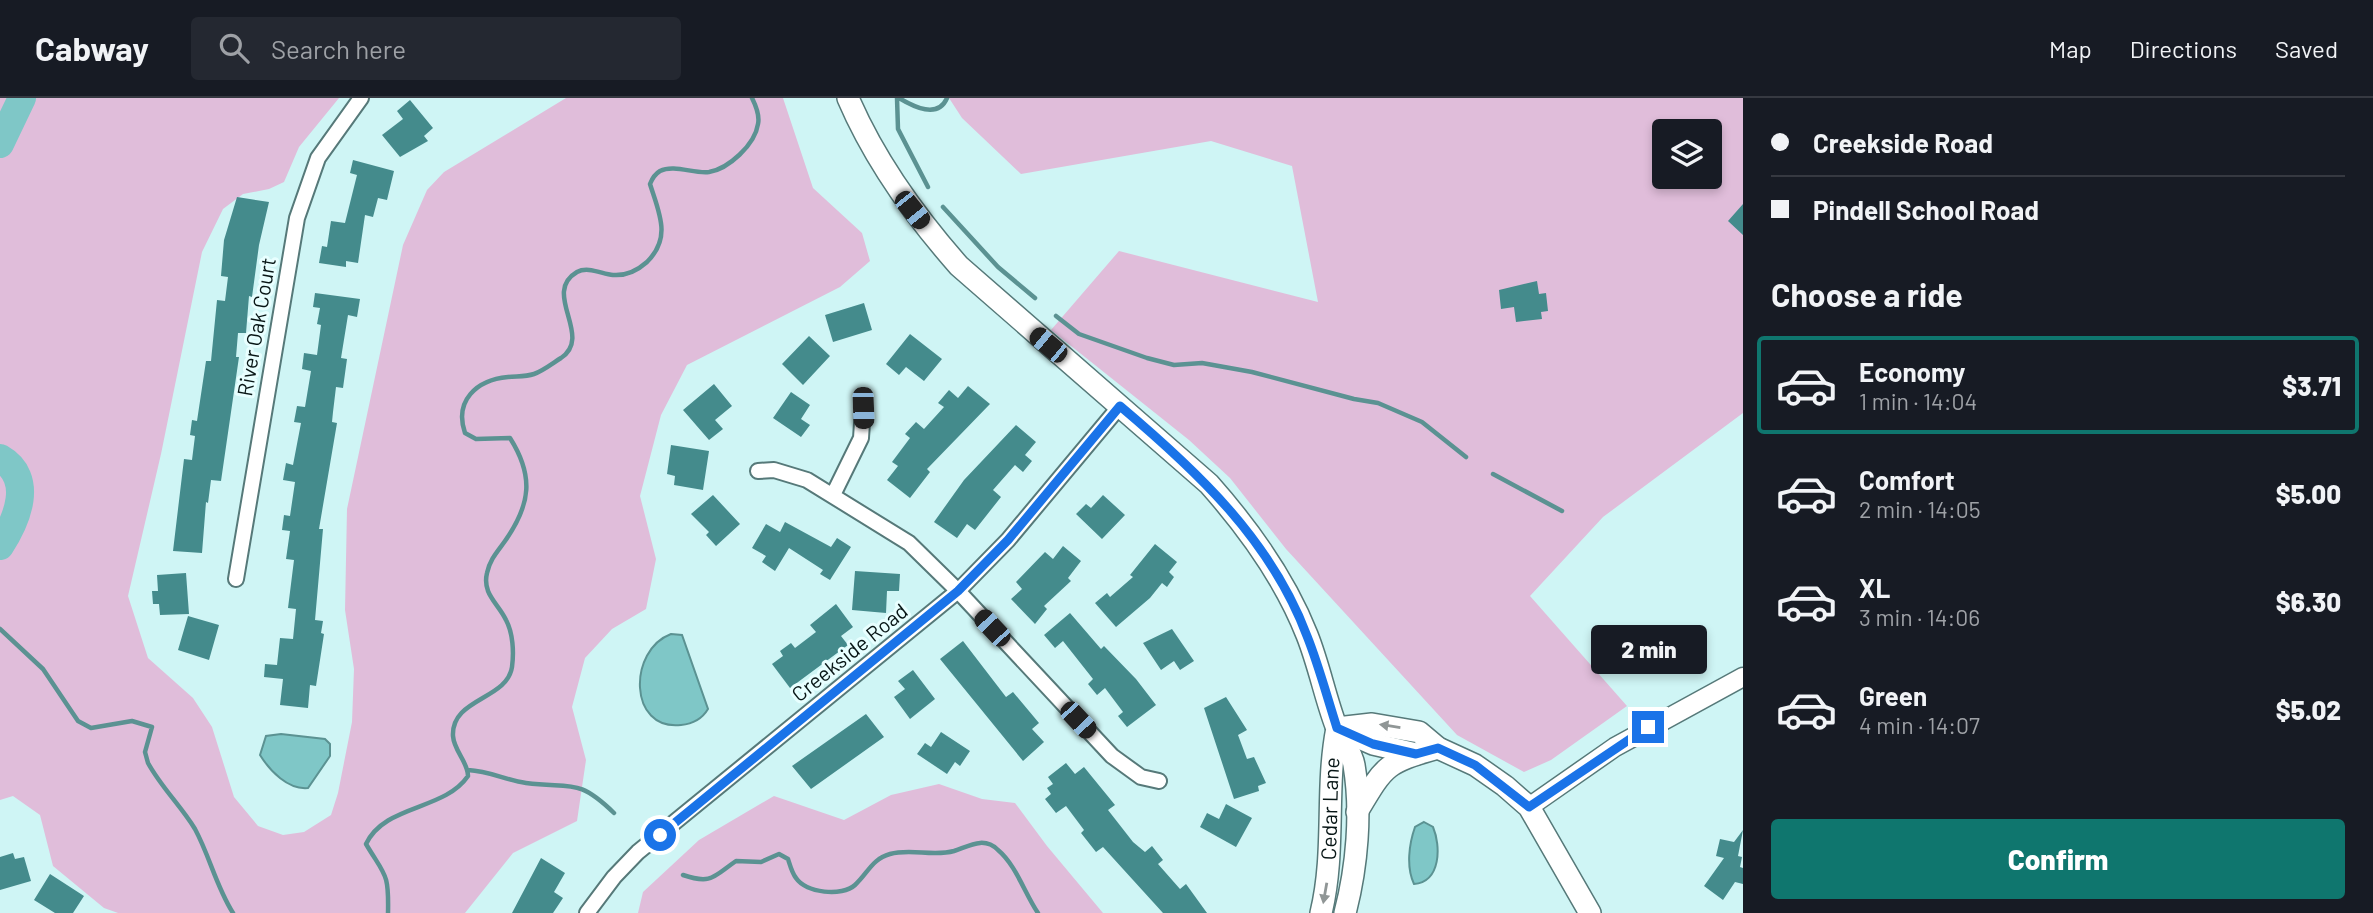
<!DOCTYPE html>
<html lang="en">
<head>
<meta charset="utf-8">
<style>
  :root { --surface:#171b24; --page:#242831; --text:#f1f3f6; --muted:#9ea1a6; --line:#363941; --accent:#0f766e }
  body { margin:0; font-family:Barlow,sans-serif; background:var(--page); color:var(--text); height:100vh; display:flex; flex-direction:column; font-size:26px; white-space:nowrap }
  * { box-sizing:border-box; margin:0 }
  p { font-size:23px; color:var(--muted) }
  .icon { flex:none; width:38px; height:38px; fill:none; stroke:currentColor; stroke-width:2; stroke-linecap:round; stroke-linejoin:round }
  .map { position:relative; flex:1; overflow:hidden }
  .drawer { display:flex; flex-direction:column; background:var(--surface); width:630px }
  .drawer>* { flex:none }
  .top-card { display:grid; align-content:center; height:154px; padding:0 28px; background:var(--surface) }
  .controls { position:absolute; left:1652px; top:21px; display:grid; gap:14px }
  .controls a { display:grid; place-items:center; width:70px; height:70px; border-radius:7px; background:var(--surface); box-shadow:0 4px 10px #0003; font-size:35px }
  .end { position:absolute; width:32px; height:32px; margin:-16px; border:9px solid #1a73e8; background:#fff; box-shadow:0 0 0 4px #fff }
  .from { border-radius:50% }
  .bubble { position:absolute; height:49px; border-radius:7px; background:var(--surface); box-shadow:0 4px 10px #0003; font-size:23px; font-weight:800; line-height:49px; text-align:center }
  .car { position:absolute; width:21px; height:42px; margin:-21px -10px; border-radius:9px; box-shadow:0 0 5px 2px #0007; background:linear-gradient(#222 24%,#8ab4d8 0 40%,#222 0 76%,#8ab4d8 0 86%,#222 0) }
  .top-card b { display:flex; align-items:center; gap:24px; height:66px; font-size:26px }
  .top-card b+b { border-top:2px solid var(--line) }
  .top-card i { width:18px; height:18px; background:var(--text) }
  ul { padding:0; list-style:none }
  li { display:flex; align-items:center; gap:21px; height:98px; margin:0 14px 10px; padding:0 14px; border:4px solid transparent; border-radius:7px }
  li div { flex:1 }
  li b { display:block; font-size:26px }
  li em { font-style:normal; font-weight:800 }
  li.current { border-color:var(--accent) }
  li>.icon { width:63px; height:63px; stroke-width:1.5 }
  h2 { padding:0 28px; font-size:32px; line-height:84px }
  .cta { display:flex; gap:14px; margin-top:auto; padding:14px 28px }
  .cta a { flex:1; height:80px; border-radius:7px; background:var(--accent); color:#fff; font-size:28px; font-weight:800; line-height:80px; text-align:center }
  header { display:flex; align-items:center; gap:42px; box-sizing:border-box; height:98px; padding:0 35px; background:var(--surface); border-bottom:2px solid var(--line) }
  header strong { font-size:33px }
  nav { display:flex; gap:38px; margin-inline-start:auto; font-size:24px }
  .search { width:490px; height:63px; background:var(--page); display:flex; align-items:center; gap:18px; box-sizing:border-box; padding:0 24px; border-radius:7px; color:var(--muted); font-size:26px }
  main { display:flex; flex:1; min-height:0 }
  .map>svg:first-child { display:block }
  .green { fill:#e0bdda; fill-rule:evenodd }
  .water { fill:#7fc7c7; stroke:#5b9292; stroke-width:2 }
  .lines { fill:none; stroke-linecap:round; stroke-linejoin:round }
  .stream { stroke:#5b9292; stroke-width:4.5 }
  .river { stroke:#7fc7c7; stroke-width:28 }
  .building { fill:#448b8c }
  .minor-casing { stroke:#567979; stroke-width:18 }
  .tertiary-casing { stroke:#567979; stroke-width:21 }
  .secondary-casing { stroke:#567979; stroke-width:24 }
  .minor { stroke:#fff; stroke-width:14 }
  .tertiary { stroke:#fff; stroke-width:18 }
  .secondary { stroke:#fff; stroke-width:21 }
  .oneway { fill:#909696 }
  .route { stroke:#1a73e8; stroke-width:9 }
  .labels { text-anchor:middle; stroke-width:6; stroke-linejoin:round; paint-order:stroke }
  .street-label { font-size:21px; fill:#081616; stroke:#e8ffff }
</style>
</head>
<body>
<header>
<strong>Cabway</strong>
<div class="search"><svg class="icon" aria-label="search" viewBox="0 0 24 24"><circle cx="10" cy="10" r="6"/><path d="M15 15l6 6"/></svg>Search here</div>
<nav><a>Map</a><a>Directions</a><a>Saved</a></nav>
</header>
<main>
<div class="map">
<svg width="1743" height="815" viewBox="0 0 1743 815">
  <rect width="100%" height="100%" fill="#cff5f5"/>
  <path class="green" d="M0,0H339L299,49L284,84L269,91L243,96L223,111L202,154L161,356L128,498L148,560L193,600L212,629L234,699L258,728L283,737L304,734L331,717L338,695L352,624L354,571L345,512L347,411L403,147L427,92L444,74L566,0H783L813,90L862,135L870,163L840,189L687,267L661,317L640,398L656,461L646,511L612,531L585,560L572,609L586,662L577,723L513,755L465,815H118L104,810L53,768L40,717L13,698L0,702Z
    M949,0H1743V315L1603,419L1530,498L1627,608L1551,662L1524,674L1457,637L1286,451L1230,380L1189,342L1051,232L1119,153L1318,204L1292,68L1211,43L1021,76L962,20ZM1664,33H1710V79H1664Z
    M939,686L982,701L1015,705L1047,748L1103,815H638L643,794L699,742L774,698L844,722L891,697Z"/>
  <path class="water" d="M671,536L682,537L708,611C702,621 692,626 681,627C628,633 628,552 671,536Z
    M281,636L325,641L330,646V658L308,690C288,692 270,673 260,657L266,638Z
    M1424,724L1433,729C1441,748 1441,784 1414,786C1406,769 1409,746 1415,729Z"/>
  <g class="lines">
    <path class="stream" d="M897,0L898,31L928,89
      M899,0C914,9 938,21 947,0
      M943,109L998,169L1035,200
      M1056,218L1079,236L1147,260L1174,267L1202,265L1252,274L1354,301L1378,305L1422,324L1466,359
      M1493,376L1562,413
      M0,531L43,571L78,623L91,630L132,623L152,629L145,654L148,665C161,689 181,708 195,731C210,759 216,788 233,815
      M468,672C490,673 505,682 526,685C571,691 577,679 614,715
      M683,777C712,787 714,778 736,763L761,764L779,756L788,761C790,767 792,775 796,780C806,795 842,799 855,787C868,775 872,761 890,756C911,750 933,759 954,753C969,748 984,738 998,752C1016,767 1025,796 1038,815
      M388,815C389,774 385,778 366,746C385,706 444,713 468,678C468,664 454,653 453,638C451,600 507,602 512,569C514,554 513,535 506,522C498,505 482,496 487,475C490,461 498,453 505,443C531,406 534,378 510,340L476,341L465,335C454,303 476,282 508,279C517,278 525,279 534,276C543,273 553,265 561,260C594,238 541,195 577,174C588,168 602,176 613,177C626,178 638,172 647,164C672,139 659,115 650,86C652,81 655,76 660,73C674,66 694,76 709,74C728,71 755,47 758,26C760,17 756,8 752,0"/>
    <path class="river" d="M0,46L22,0
      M0,360C35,380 17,422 0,448"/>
  </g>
  <path class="building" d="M410,2L433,30L424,38L428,43L400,59L382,37L403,21L397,13Z
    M353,62L394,73L387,102L378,100L373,119L365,117L358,165L346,163V169L319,165L322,148L327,149L331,123L345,125L357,77L350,75Z
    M237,99L269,104L259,147L252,199L249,198L246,235H238L236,259H239L221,383L211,382L208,405L206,404L202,455L173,453L184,361L192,362L195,338L190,337L192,322L197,323L206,263H211L217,202L225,203L228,179L221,178L224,142Z
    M1743,106V137L1728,123Z
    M1537,183L1539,196L1546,195L1548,213L1541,214L1542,221L1516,224L1514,209L1501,211L1499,192Z
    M315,195L360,201L357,219L348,217L341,260L347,261L343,290L336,289L333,314L332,324L337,325L319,431H323L315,522L323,523L321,535L324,536L316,588L310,587L308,610L280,607L283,581L264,579L265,566L277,567L280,540L293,541L296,511L288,510L294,462L286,461L290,433L282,432L284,417L290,418L295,384L283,382L286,365L293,367L301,325L294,324L297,308L305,309L311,273L302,271L304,255L317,257L321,227L317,226L320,210L313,209Z
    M864,205L872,232L833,244L825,217Z
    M910,236L942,261L924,283L906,269L899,277L886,266Z
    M809,238L830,258L803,287L782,266Z
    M714,286L732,308L715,322L723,331L709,342L683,312Z
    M968,288L990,306L927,371L930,374L910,400L887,382L898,368L892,364L910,340L905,336L916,324L924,331L944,309L938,305L949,292L958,300Z
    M791,294L810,307L801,321L810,327L801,339L773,320Z
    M1016,327L1036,344L1025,357L1032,363L1023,374L1015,367L993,392L1001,399L975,432L967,426L957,440L934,424L964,382Z
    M671,347L709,353L703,392L674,387L675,378L667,376Z
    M713,397L740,426L716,448L706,437L709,434L691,416Z
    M1103,397L1125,417L1102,441L1076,416L1086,406L1091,410Z
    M785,424L831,449L837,440L851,449L830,482L820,476L823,472L789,450L775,473L762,464L766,458L752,450L766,426L780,434Z
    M1155,446L1177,464L1169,474L1174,479L1167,489L1162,485L1150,500L1116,529L1095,505L1107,495L1110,499L1133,479L1130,477Z
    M1063,448L1081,463L1068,480L1071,483L1044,508L1047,511L1035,526L1011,501L1022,491L1016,484L1045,454L1053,461Z
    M855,473L900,476L899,493H887L886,515L852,512Z
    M186,475L189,516L160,517L159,506H153L152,493H158L157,477Z
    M836,506L853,529L841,538L848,547L790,590L772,566L783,558L780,553L791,545L795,550L816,534L810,527Z
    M1070,515L1101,551L1104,548L1136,581L1156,607L1127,629L1118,618L1123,614L1105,590L1097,597L1088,586L1093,581L1063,543L1055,550L1044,537Z
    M188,518L219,527L209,562L178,552Z
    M1172,531L1194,563L1180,572L1174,563L1161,572L1143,545Z
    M963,543L1006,599L1013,594L1039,625L1032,631L1044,644L1023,663L940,561Z
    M913,572L935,601L910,621L894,599L905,591L898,583Z
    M1226,599L1247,632L1238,637L1247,661L1254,659L1266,685L1258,688L1259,693L1234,701L1204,610Z
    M866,616L884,639L811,691L792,668Z
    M941,634L970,653L960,668L955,664L947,676L917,656L925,645L931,649Z
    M1066,665L1075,676L1084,669L1115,707L1108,712L1133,744L1145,754L1152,748L1163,762L1158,766L1180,791L1186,786L1207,815H1163L1103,749L1096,754L1081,735L1084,732L1066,708L1056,715L1045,701L1051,696L1047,690L1053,686L1048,679Z
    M1226,706L1252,720L1236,749L1200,729L1207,715L1219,721Z
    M1743,732L1738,758L1742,759L1740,769L1743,770V786L1735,784L1723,802L1704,788L1724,760L1716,758L1720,741L1734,744Z
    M13,755L15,761L24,759L31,783L0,792V759Z
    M541,760L565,775L554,794L563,800L553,815H512Z
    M50,776L84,798L73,815H55L34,802Z"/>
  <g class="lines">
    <defs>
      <path id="minor" d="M758,373L774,372L807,382L909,445L958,493L1112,658L1141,679L1159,683
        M833,397L861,340L863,310
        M236,481L297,120L318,60L361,0
        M587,815L614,779L638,754L958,493L1008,442L1120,308"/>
      <path id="tertiary" d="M1529,709L1615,649L1743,579"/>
      <g id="secondary">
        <path d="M848,0C875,63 914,117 959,168L1209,386C1248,430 1285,481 1307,537C1319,567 1325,599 1336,628C1341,641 1352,654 1354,667C1362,714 1357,769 1345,815"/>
        <path d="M1337,630L1372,626L1419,634L1438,650L1475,667L1505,688L1529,709L1590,815"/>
        <path d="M1339,631L1373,646L1416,656"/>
        <path d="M1357,714C1385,667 1385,665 1438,650"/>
        <path id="s1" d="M1321,815C1336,753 1325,691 1337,630"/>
      </g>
    </defs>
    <use href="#minor" class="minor-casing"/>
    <use href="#tertiary" class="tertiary-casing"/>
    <use href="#secondary" class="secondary-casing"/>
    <use href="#minor" class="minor"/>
    <use href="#tertiary" class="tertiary"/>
    <use href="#secondary" class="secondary"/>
  </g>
  <defs><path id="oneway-solid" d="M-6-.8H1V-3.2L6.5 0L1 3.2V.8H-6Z" transform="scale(1.75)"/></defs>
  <g class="oneway">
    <use href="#oneway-solid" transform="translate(1390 628) rotate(-171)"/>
    <use href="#oneway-solid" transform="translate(1325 795) rotate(100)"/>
  </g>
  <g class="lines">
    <path class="route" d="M660,737L958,493L1008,442L1120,308C1197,373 1271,442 1307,538C1319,568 1327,599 1337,630L1373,646L1416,656L1438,650L1475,667L1529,709L1648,629"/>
  </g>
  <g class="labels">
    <g class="street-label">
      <text transform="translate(257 229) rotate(-80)" y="7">River Oak Court</text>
      <text transform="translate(850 555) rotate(-39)" y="7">Creekside Road</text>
      <text dy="7" stroke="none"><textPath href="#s1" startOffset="105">Cedar Lane</textPath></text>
    </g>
  </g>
</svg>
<div class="controls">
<a><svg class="icon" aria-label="layers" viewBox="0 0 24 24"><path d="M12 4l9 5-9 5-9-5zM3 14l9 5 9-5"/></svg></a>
</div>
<i class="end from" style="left:660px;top:737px"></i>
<i class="end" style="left:1648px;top:629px"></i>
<div class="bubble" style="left:1591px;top:527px;width:116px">2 min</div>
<i class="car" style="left:912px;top:112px;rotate:141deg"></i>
<i class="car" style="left:1048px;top:247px;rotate:310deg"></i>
<i class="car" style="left:863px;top:310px;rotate:178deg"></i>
<i class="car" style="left:992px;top:530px;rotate:317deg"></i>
<i class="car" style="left:1078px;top:622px;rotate:137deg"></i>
</div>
<section class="drawer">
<div class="top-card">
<b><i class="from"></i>Creekside Road</b>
<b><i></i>Pindell School Road</b>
</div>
<h2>Choose a ride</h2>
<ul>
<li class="current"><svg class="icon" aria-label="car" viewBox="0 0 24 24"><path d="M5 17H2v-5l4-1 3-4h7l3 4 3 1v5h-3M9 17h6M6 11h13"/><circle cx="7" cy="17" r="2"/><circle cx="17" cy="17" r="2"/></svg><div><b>Economy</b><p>1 min · 14:04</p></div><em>$3.71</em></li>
<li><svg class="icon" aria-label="car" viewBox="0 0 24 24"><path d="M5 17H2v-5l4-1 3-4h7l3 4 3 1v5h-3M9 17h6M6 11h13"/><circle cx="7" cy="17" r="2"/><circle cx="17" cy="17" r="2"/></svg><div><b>Comfort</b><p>2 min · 14:05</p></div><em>$5.00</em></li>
<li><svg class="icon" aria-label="car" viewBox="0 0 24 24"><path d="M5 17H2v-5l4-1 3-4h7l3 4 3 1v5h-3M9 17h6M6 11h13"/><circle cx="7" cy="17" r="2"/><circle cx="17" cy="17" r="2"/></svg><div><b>XL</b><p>3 min · 14:06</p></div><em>$6.30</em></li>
<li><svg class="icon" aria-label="car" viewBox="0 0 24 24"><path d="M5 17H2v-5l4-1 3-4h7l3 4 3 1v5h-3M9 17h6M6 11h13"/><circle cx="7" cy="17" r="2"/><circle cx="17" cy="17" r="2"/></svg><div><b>Green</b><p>4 min · 14:07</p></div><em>$5.02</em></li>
</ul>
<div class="cta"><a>Confirm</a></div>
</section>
</main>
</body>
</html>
